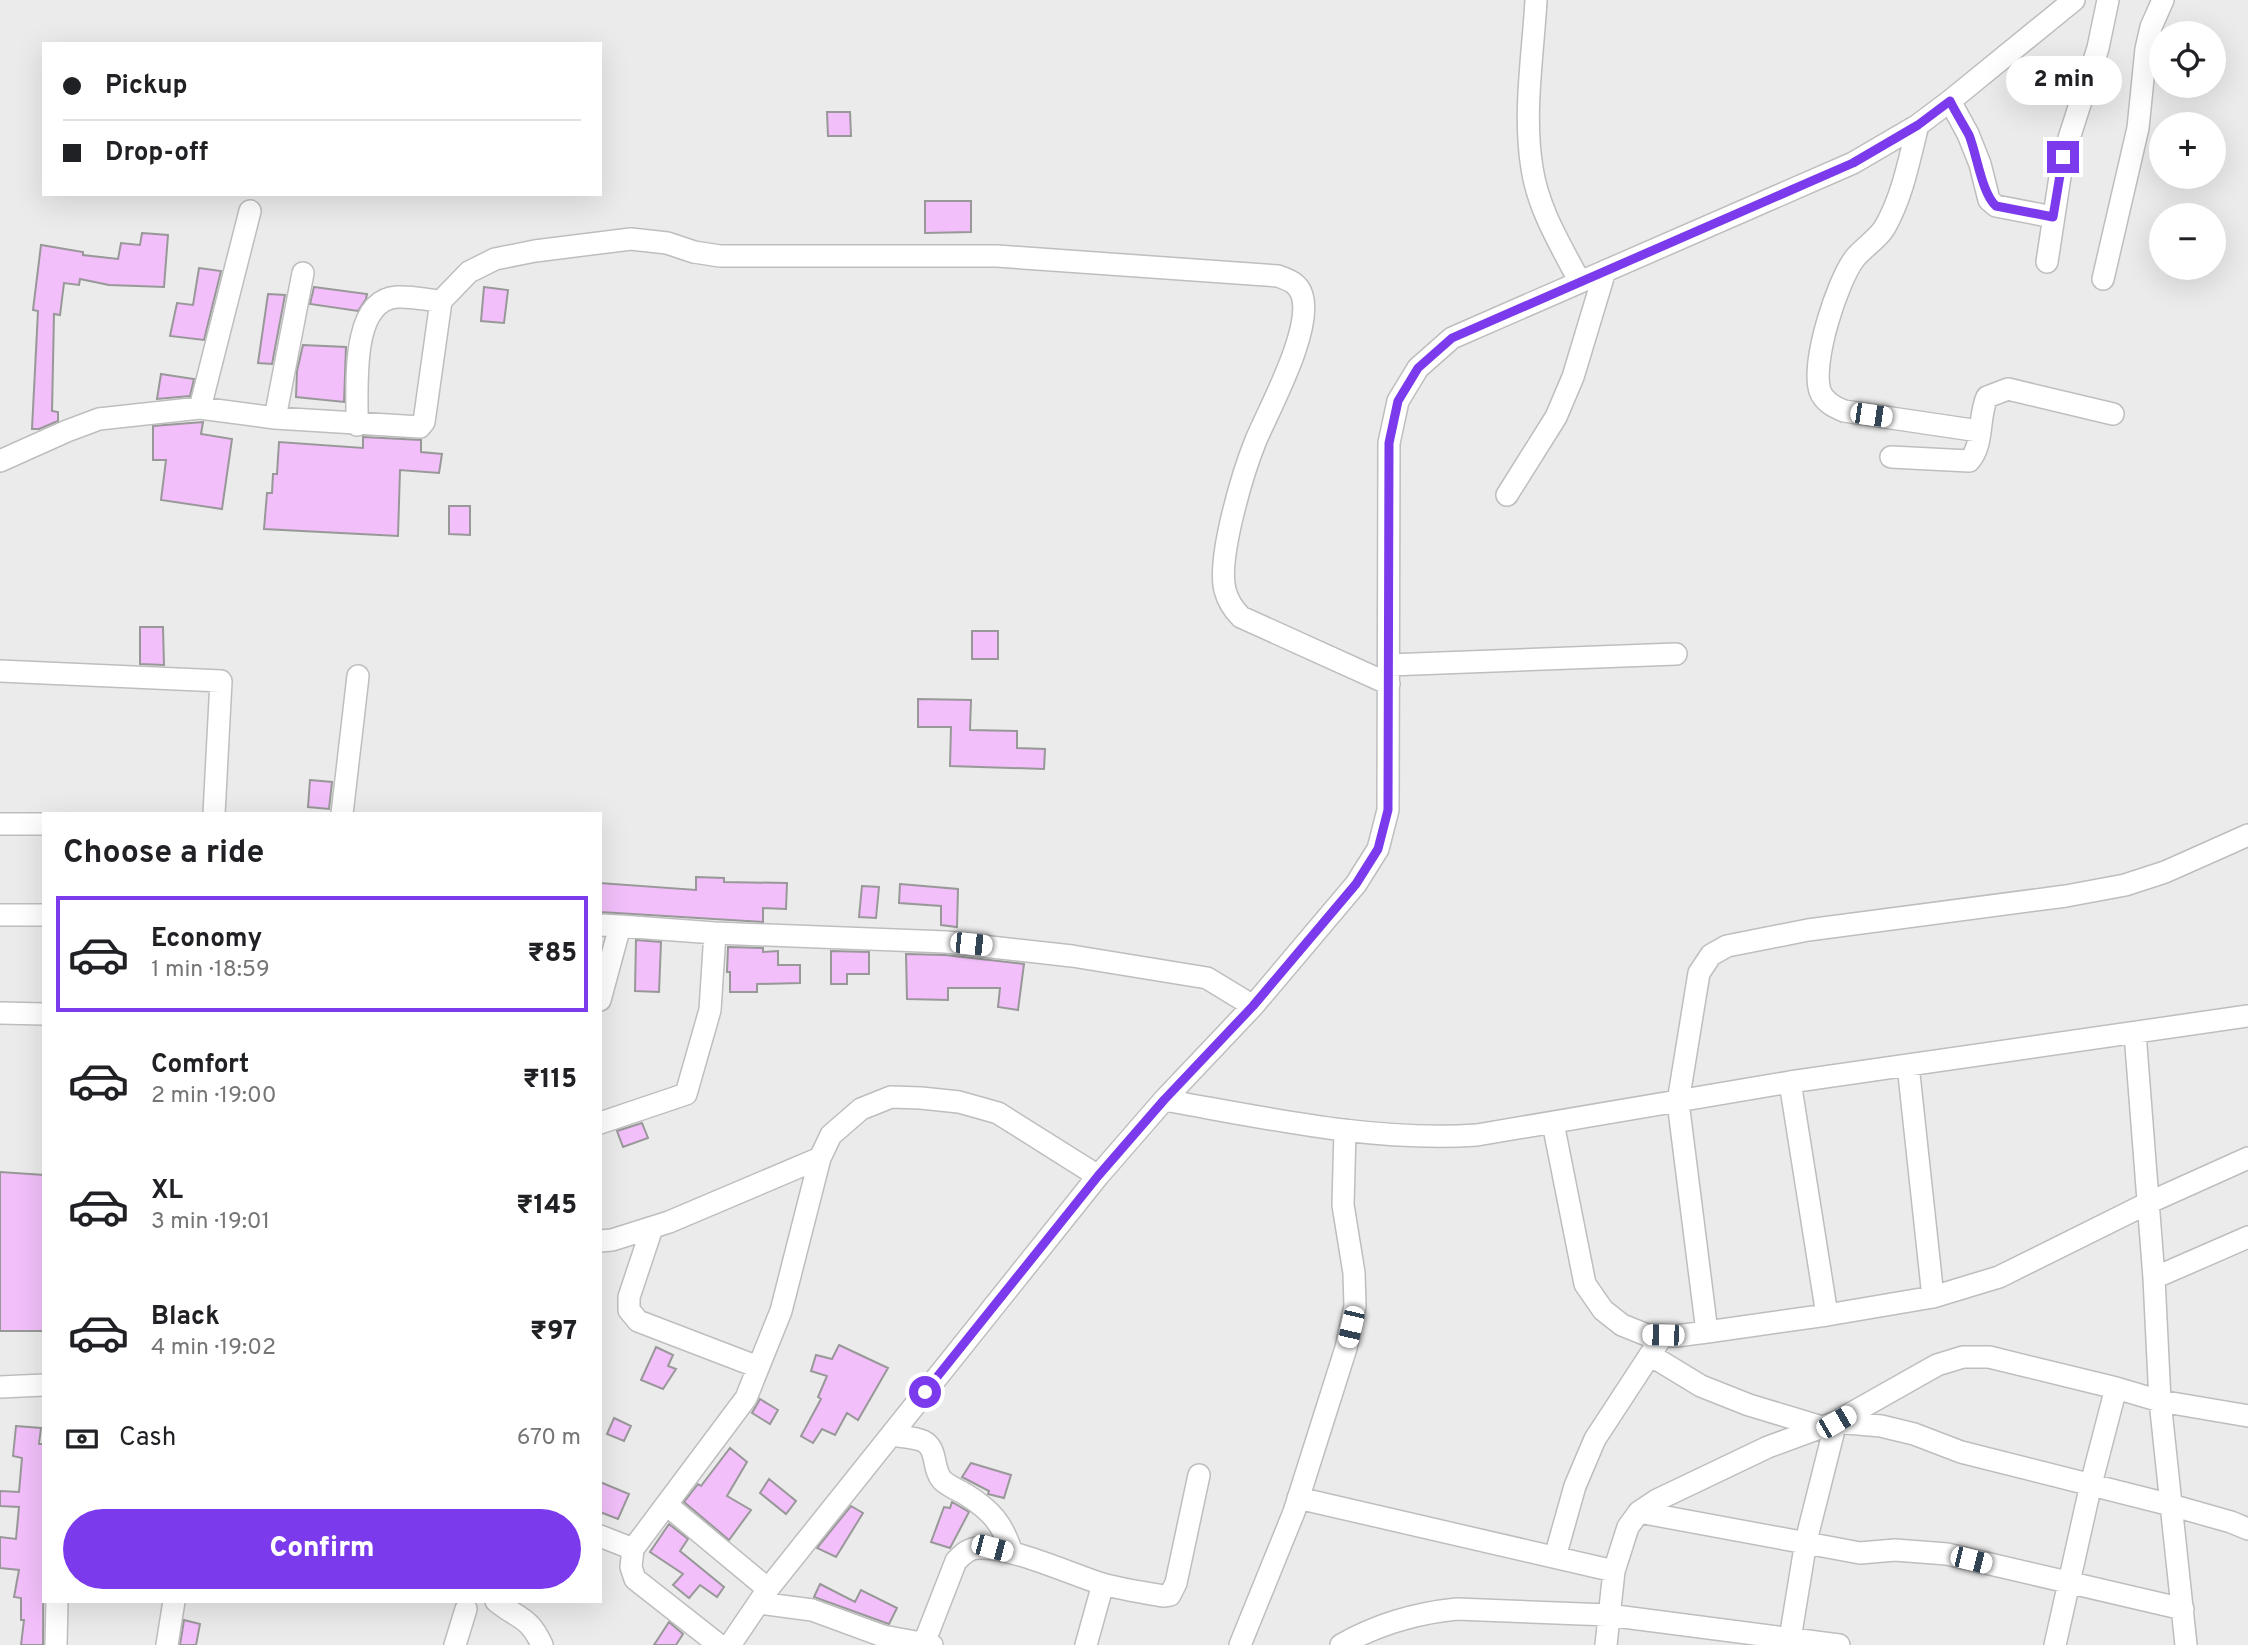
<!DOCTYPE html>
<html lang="en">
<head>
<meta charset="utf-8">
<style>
  :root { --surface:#fff; --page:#f6f6f6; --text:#202124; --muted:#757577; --line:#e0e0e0; --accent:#7c3aed }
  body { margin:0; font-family:Overpass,sans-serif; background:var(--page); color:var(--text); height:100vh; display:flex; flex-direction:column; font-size:26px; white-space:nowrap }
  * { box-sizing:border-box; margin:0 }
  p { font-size:23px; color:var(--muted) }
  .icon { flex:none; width:38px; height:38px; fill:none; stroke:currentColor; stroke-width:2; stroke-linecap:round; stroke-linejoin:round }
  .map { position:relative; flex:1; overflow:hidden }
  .drawer { position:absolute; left:42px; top:812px; width:560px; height:791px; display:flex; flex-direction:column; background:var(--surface); border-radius:0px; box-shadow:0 7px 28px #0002 }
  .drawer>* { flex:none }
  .hud { position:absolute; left:42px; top:42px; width:560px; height:154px; border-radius:0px; box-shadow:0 7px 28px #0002; display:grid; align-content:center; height:154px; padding:0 21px; background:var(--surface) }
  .tools { position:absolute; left:2149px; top:21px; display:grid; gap:14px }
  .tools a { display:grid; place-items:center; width:77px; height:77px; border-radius:50%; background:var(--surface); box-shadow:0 7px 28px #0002; font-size:35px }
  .end { position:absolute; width:32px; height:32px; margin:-16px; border:9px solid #7c3aed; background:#fff; box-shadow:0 0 0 4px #fff }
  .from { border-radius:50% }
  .bubble { position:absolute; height:49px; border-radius:24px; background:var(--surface); box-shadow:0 7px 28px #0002; font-size:23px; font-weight:800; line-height:49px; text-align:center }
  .car { position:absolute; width:21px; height:42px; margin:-21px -10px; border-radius:9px; box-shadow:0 0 5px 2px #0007; background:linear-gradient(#fff 24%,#345 0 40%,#fff 0 76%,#345 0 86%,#fff 0) }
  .hud b { display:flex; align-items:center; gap:24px; height:66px; font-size:26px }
  .hud b+b { border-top:2px solid var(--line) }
  .hud i { width:18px; height:18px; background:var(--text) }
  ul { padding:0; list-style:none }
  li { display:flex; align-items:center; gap:21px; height:116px; margin:0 14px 10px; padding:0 7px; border:4px solid transparent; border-radius:0px }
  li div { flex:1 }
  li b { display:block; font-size:26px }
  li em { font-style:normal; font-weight:800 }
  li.active { border-color:var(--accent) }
  li>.icon { width:63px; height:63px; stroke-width:1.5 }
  h2 { padding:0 21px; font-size:32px; line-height:84px }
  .pay { display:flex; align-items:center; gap:18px; height:77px; padding:0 21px; font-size:26px }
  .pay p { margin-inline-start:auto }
  .action { display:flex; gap:14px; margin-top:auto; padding:14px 21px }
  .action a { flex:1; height:80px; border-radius:42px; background:var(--accent); color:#fff; font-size:28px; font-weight:800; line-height:80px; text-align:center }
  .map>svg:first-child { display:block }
  .building { fill:#f2bffa; stroke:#999899; stroke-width:2 }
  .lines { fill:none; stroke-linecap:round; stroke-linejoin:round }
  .minor-casing { stroke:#bebebf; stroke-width:24 }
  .minor { stroke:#fff; stroke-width:21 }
  .route { stroke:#7c3aed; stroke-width:9 }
</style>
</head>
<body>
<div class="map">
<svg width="2248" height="1645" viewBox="0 0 2248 1645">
  <rect width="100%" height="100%" fill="#ebebec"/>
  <path class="building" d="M827,112H850L851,136H828Z
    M925,201H971V232L925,233Z
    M142,233L168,235L164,287L109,285L80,279L79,285L64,283L60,315L54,314L52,411L58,412V421L39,429H32L38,311L33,310L41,245L83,252V255L118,259L121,243L140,245Z
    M199,268L221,271L204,340L170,336L177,303L193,305Z
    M314,287L367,294L366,299L358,311L310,304Z
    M484,287L508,290L504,323L481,321Z
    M268,294L285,295L272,364L258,363Z
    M303,345L346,347L344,402L296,397L297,371Z
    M161,374L194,379L190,396L157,399Z
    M203,422L201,434L232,439L222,509L161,500L166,460H153V426Z
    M363,437L421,440V452L442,454L439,473L400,470L398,536L264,529L267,493H272L273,474H277L279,442L363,448Z
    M449,506H470V535L449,534Z
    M140,627H163L164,665L140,664Z
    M972,631H998V659H972Z
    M918,699L971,700L970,730L1017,731V748L1045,749L1044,769L950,766L951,727H918Z
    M310,780L332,782L329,809L308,807Z
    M696,877L724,878V882L787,883L786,909L763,908V922L600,912V883L696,890Z
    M900,884L958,889L957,927L941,925V906L899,903Z
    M862,886L879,887L876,918L859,917Z
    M636,940L661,942L659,992L635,991Z
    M728,947L763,948V952L778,951V965H800V983L757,984V992H730V972H727Z
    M831,951L869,952V974H847V984H831Z
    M906,954L945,955L1024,964L1018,1010L998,1007L1000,988H948V1000L907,999Z
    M642,1123L648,1138L623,1147L617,1131Z
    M0,1172L44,1175V1331H0Z
    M839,1345L888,1368L858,1420L847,1413L835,1435L822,1429L813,1443L801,1436L821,1399L818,1397L827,1376L811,1371L816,1355L832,1359Z
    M656,1347L673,1355L668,1366L676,1369L663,1389L641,1380Z
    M760,1399L778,1410L770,1424L752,1413Z
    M614,1418L631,1426L624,1441L607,1434Z
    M16,1426L41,1428L39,1444H44L43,1645H21L24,1620H21V1598L14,1597L19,1570L0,1568V1537L16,1539L19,1507L0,1506V1491L19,1492L22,1458L13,1456Z
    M730,1448L747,1462L727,1496L751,1510L729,1540L684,1502L698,1484L701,1486Z
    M971,1463L1011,1475L1004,1498L988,1494L989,1491L962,1477Z
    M769,1479L796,1501L786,1514L760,1493Z
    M600,1482L629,1494L618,1519L600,1512Z
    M952,1502L969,1512L950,1548L931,1542L944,1507L950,1508Z
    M851,1506L863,1513L836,1557L817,1548Z
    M669,1524L688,1539L680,1551L724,1587L717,1597L700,1585L689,1598L673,1585L683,1574L650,1552Z
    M820,1584L855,1602L861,1590L897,1608L889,1624L886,1623L814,1597Z
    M184,1620L200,1624L196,1645H180Z
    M669,1622L683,1634L676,1645H654Z"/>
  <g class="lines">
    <defs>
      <path id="minor" d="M1536,0C1533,55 1523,113 1532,168C1538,209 1561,246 1580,282
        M1950,101L1968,134L1980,164L1989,200L1996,206L2053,217
        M1918,125C1909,160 1903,195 1885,227C1878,239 1864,247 1855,258C1837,281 1811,363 1820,391C1824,402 1834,407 1844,411L1979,431
        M2047,262L2063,157L2098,48L2108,0
        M2103,279L2138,128L2146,49L2151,27L2163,0
        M200,408L250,211
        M275,418L303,273
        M357,425C358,390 349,300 397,297C411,296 427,300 441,301
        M1891,457L1969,461C1984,445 1978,417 1987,397L2008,389L2113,414
        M0,461L67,431L99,419L200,408L275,418L420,427L424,422L441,301L469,272L495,259L535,251L631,239L667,243L694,252L720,256H997L1278,276C1289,280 1298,283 1302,295C1313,329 1270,407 1256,440C1243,472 1217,558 1225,590C1228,602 1233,609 1241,617L1389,684
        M1507,495L1556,417L1573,377L1605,271
        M1389,665L1676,654
        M0,671L221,681L214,814
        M342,814L358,676
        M0,824H44
        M0,915H44
        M600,925L620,926L600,1000
        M620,926L715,933L946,942L1072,956L1207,978L1253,1006
        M0,1013L44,1014
        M2135,1033L2154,1278L2160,1401L2186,1645
        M1908,1065L1933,1297
        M1790,1082L1827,1315L1933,1297L1999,1277L2148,1203L2248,1158
        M1164,1100C1267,1118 1372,1142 1477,1135L1790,1082L2248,1016
        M600,1123L686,1094L710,1010L715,933
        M1553,1123L1585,1284L1603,1310L1622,1325L1647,1335L1676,1336L1707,1332
        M652,1228L629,1297V1310L638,1321L758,1367
        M600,1241L612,1240L669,1222L820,1158L831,1135L861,1109L891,1097L921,1098L959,1102L998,1113L1098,1176
        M2154,1278L2248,1237
        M1827,1315L1707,1332L1678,1102L1699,973L1711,955L1727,946L1808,930L2066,896L2125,885L2165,872L2248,835
        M1650,1355L1701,1386L1749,1405L1822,1427
        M0,1387L44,1385
        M1836,1422L1881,1426L1914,1434L1961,1452L2171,1505L2231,1522L2248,1529
        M891,1435C901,1437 914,1437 923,1441C938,1448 932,1469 942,1480C948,1486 958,1490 965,1494C991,1510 1003,1524 1012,1553
        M1298,1498L1614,1571
        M667,1505L768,1589
        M1639,1512L1860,1553L1895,1550L1947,1554L2183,1609
        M600,1536L633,1549
        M1555,1557L1575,1486L1595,1439L1663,1335
        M496,1601C518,1619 529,1616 542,1645
        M759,1603L812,1610L883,1636L932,1645
        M924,1643L956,1561C963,1554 969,1548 979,1548C1008,1546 1069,1573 1099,1583C1119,1589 1142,1592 1163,1596L1170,1595L1176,1583L1199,1475
        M56,1645L57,1601
        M167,1645L174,1601
        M455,1645L466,1609
        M719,1645L635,1579L631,1567L633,1549L746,1398L781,1311L820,1158
        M730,1645L768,1589L1098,1176L1164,1100L1253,1006L1356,884L1378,849L1388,810L1389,443L1398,401L1418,368L1452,338L1853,163L1918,125L1950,101L2074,0
        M1086,1645L1103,1584
        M1240,1645L1294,1512L1346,1348L1355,1306L1354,1273L1343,1205L1345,1130
        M1341,1645C1376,1625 1417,1613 1457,1609L1608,1615L1839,1645
        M1606,1645L1614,1571L1628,1527L1639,1512L1657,1500L1768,1447L1836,1422L1937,1365L1963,1357H1989L2116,1388L2160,1401L2248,1416
        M1789,1645L1806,1541L1836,1422
        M2055,1645L2091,1484L2116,1388"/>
    </defs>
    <use href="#minor" class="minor-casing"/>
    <use href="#minor" class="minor"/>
  </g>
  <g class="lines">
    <path class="route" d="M925,1392L1098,1176L1164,1100L1253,1006L1356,884L1378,849L1388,810L1389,443L1398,401L1418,368L1452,338L1853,163L1918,125L1950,101C1956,113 1963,124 1969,135C1977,155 1982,194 1996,206L2053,217L2063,157"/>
  </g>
</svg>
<div class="tools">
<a><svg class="icon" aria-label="locate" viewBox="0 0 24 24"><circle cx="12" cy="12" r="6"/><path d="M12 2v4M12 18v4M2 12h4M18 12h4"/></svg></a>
<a>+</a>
<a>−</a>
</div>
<i class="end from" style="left:925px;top:1392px"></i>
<i class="end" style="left:2063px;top:157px"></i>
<div class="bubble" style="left:2006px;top:56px;width:116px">2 min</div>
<i class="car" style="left:1871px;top:415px;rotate:98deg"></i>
<i class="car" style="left:971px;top:944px;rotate:96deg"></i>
<i class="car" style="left:1351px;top:1327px;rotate:193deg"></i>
<i class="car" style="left:1663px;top:1335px;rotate:271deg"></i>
<i class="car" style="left:1836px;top:1422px;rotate:60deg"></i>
<i class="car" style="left:992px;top:1548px;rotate:105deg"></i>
<i class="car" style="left:1971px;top:1560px;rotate:104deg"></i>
<div class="hud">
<b><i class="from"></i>Pickup</b>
<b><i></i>Drop-off</b>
</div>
<section class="drawer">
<h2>Choose a ride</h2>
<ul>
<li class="active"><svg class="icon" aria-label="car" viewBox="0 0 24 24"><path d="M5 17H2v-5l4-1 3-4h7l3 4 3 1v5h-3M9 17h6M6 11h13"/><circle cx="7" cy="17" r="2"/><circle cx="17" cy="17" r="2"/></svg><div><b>Economy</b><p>1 min · 18:59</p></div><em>₹85</em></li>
<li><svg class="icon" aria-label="car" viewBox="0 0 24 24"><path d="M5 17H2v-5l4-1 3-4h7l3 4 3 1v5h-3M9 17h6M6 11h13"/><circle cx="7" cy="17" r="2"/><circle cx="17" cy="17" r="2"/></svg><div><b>Comfort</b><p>2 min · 19:00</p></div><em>₹115</em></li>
<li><svg class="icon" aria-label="car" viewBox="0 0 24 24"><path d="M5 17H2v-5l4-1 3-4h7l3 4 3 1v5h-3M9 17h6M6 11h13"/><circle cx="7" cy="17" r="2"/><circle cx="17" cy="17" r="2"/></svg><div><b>XL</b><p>3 min · 19:01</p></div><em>₹145</em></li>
<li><svg class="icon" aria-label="car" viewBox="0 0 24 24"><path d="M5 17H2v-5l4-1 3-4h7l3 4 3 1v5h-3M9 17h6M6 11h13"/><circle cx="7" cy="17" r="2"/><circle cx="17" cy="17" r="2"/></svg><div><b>Black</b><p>4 min · 19:02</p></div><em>₹97</em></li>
</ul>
<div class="pay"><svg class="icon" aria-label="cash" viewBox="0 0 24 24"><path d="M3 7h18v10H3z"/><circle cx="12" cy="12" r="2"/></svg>Cash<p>670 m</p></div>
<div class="action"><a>Confirm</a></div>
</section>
</div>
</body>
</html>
